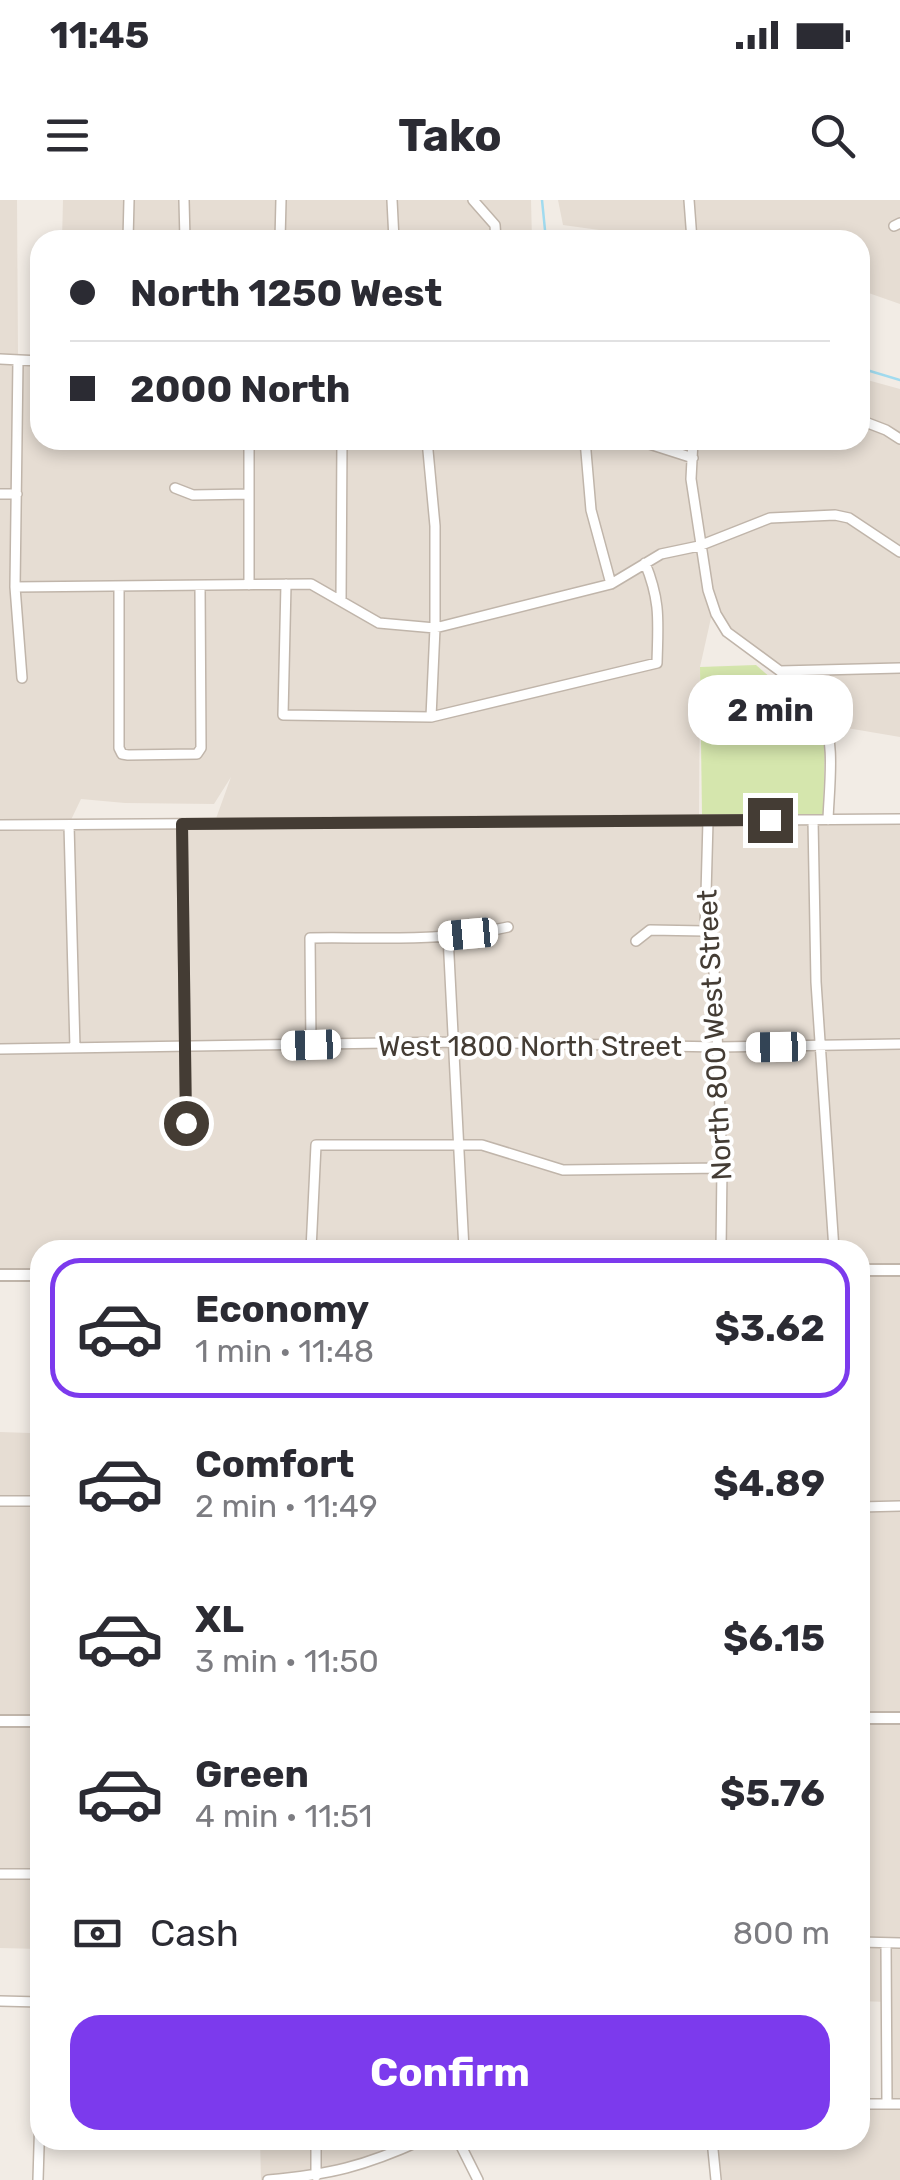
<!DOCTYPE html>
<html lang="en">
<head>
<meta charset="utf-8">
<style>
  :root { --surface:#fff; --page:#f2f2f3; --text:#2b2b33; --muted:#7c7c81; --line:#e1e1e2; --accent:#7c3aed }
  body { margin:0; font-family:Rubik,sans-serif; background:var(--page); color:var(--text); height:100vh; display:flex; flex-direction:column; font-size:38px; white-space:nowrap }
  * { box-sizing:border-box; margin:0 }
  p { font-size:32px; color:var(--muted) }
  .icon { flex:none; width:55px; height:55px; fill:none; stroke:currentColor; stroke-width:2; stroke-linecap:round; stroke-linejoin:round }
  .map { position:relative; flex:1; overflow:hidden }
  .drawer { position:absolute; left:30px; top:1040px; width:840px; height:910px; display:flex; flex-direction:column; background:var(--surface); border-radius:30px; box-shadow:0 5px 15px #0003 }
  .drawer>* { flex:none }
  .banner { position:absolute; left:30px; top:30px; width:840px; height:220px; border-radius:30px; box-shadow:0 5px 15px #0003; display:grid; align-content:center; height:220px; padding:0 40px; background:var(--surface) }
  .end { position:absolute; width:45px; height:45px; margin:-22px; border:12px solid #443c34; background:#fff; box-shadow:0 0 0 5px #fff }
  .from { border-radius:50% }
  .bubble { position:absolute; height:70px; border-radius:30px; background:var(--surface); box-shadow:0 5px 15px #0003; font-size:32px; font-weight:700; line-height:70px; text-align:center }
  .car { position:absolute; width:30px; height:60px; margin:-30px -15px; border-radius:12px; box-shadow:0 0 8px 2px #0007; background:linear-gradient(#fff 24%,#345 0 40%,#fff 0 76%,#345 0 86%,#fff 0) }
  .banner b { display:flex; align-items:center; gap:35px; height:95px; font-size:38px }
  .banner b+b { border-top:2px solid var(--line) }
  .banner i { width:25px; height:25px; background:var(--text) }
  ul { padding:18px 0 0; list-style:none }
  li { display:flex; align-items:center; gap:30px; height:140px; margin:0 20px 15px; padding:0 20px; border:5px solid transparent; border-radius:30px }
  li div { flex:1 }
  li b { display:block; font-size:38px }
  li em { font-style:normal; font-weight:700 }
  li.selected { border-color:var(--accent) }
  li>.icon { width:90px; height:90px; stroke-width:1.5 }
  .pay { display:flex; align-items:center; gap:25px; height:110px; padding:0 40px; font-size:38px }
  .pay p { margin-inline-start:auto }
  .primary-button { display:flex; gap:20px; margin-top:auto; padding:20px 40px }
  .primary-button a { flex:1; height:115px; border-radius:30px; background:var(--accent); color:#fff; font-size:40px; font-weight:700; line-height:115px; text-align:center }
  .status { display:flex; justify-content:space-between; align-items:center; height:70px; padding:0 50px; background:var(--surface); direction:ltr }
  .status svg { height:28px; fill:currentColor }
  header { display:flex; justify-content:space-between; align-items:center; height:130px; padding:0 40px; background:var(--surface); font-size:45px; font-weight:700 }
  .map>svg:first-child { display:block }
  .residential { fill:#e6ddd3; fill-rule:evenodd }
  .green { fill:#d5e6ad }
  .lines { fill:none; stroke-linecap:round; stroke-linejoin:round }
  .stream { stroke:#a1dbef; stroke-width:2.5 }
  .minor-casing { stroke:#c0b5aa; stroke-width:12 }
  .tertiary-casing { stroke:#c0b5aa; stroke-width:14 }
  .minor { stroke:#fff; stroke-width:9 }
  .tertiary { stroke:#fff; stroke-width:10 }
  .route { stroke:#443c34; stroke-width:12 }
  .labels { text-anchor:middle; stroke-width:8; stroke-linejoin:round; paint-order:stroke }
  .street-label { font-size:28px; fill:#443c34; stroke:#fff }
</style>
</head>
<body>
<div class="status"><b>11:45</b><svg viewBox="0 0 49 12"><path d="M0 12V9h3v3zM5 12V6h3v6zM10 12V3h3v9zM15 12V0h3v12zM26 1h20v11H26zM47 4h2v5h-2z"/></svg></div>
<header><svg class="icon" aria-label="menu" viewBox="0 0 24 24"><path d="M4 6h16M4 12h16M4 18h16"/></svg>Tako<svg class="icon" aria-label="search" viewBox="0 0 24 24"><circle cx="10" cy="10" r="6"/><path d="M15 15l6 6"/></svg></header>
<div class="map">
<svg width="900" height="1980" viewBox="0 0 900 1980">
  <rect width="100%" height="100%" fill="#f2ece5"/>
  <path class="residential" d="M0,0H17L18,161H40V240H860V178L900,189V537L835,526L780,471L727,432L713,409L700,467L699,616L900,617V1980H715L712,1940H860V1904H887L886,1802L860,1801V1050H40V1075H0ZM231,577L214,624H69L81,599L125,603L214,604Z
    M63,0H531L532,40H62Z
    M558,0H900V104L860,90V40H671L563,25Z
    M0,1232L30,1233L40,1236V1749L0,1748Z
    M260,1940H423L346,1970L268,1980H261Z"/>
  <path class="green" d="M756,465L822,522L825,545L823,615H702L700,467Z"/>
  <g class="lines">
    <path class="stream" d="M542,0L546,40
      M860,168L900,180"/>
    <defs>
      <path id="minor" d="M184,0L185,40
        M392,0L394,40
        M473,0L495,25L496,40
        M689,0L692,40
        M894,26L900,23
        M128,40L129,0
        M280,40L281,0
        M0,159L40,161
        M18,160L15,387L22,478
        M860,220L886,230L900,239
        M249,240V385
        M427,240L435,326V428L431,517
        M560,240H616
        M585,240L591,310L611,384
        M628,240L643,242L693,258
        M693,240L691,279L708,390L716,414L727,432L780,471L821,510C836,539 829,588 828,620
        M175,288L193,295L249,294
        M0,294H17
        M286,384L283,515L431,517L657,463C658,422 661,402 645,363
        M119,386V548L122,554L128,555L197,554L201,548L200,386
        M15,387L311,384L379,423L435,428L611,384L661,354L699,346L770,318L835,315L849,318L900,352
        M341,401L342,240
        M780,471L900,468
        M813,620L816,782L834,1050
        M708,621L705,731L715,777L722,968L721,1050
        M182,624L186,923
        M0,625L900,619
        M69,625L75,848
        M448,736L464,1050
        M636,741L650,730L705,731
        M311,845L310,738C375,737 444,742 508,727
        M0,849L453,842L719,847L900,844
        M311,1050L316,945H482L563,970L722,968
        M0,1301H40
        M860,1307L900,1306
        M0,1674H34
        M860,1742L900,1743
        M886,1743L887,1904
        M0,1801L40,1802
        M860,1904H900
        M316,1940V1976
        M458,1940L478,1980
        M712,1940L716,1980
        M38,1980L40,1914
        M268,1980C329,1975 365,1966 422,1940"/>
      <path id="tertiary" d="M860,1070H900
        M0,1075H40
        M860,1518H900
        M0,1521H40"/>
    </defs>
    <use href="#minor" class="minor-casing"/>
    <use href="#tertiary" class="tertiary-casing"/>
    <use href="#minor" class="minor"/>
    <use href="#tertiary" class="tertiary"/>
  </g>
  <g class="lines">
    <path class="route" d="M186,923L182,624L770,620"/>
  </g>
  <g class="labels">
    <g class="street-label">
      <text transform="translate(714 835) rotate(-93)" y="10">North 800 West Street</text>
      <text x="530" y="856">West 1800 North Street</text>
    </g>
  </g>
</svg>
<i class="end from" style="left:186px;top:923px"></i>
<i class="end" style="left:770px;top:620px"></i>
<div class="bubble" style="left:688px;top:475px;width:165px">2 min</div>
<i class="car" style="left:468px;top:734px;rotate:265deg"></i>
<i class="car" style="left:311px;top:845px;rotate:268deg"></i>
<i class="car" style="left:776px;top:847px;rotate:269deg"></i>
<div class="banner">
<b><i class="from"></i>North 1250 West</b>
<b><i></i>2000 North</b>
</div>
<section class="drawer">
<ul>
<li class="selected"><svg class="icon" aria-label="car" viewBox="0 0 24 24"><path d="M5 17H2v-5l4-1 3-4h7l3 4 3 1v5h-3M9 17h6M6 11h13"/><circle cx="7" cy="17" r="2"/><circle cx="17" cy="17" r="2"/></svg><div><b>Economy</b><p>1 min · 11:48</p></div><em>$3.62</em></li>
<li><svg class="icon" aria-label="car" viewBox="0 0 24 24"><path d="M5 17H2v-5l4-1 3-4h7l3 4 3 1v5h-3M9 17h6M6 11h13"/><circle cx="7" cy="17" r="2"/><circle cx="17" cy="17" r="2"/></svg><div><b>Comfort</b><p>2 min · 11:49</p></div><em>$4.89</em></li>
<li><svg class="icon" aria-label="car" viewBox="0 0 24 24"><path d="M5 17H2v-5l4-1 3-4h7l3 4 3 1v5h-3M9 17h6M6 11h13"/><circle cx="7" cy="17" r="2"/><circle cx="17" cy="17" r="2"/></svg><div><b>XL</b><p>3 min · 11:50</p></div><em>$6.15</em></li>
<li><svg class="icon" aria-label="car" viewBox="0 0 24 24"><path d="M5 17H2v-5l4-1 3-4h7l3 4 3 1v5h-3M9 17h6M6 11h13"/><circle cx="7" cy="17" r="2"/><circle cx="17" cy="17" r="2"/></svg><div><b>Green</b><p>4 min · 11:51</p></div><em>$5.76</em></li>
</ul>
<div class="pay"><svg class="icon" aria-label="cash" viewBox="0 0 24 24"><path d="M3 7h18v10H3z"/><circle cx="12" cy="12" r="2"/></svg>Cash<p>800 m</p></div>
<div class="primary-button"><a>Confirm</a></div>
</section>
</div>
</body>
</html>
